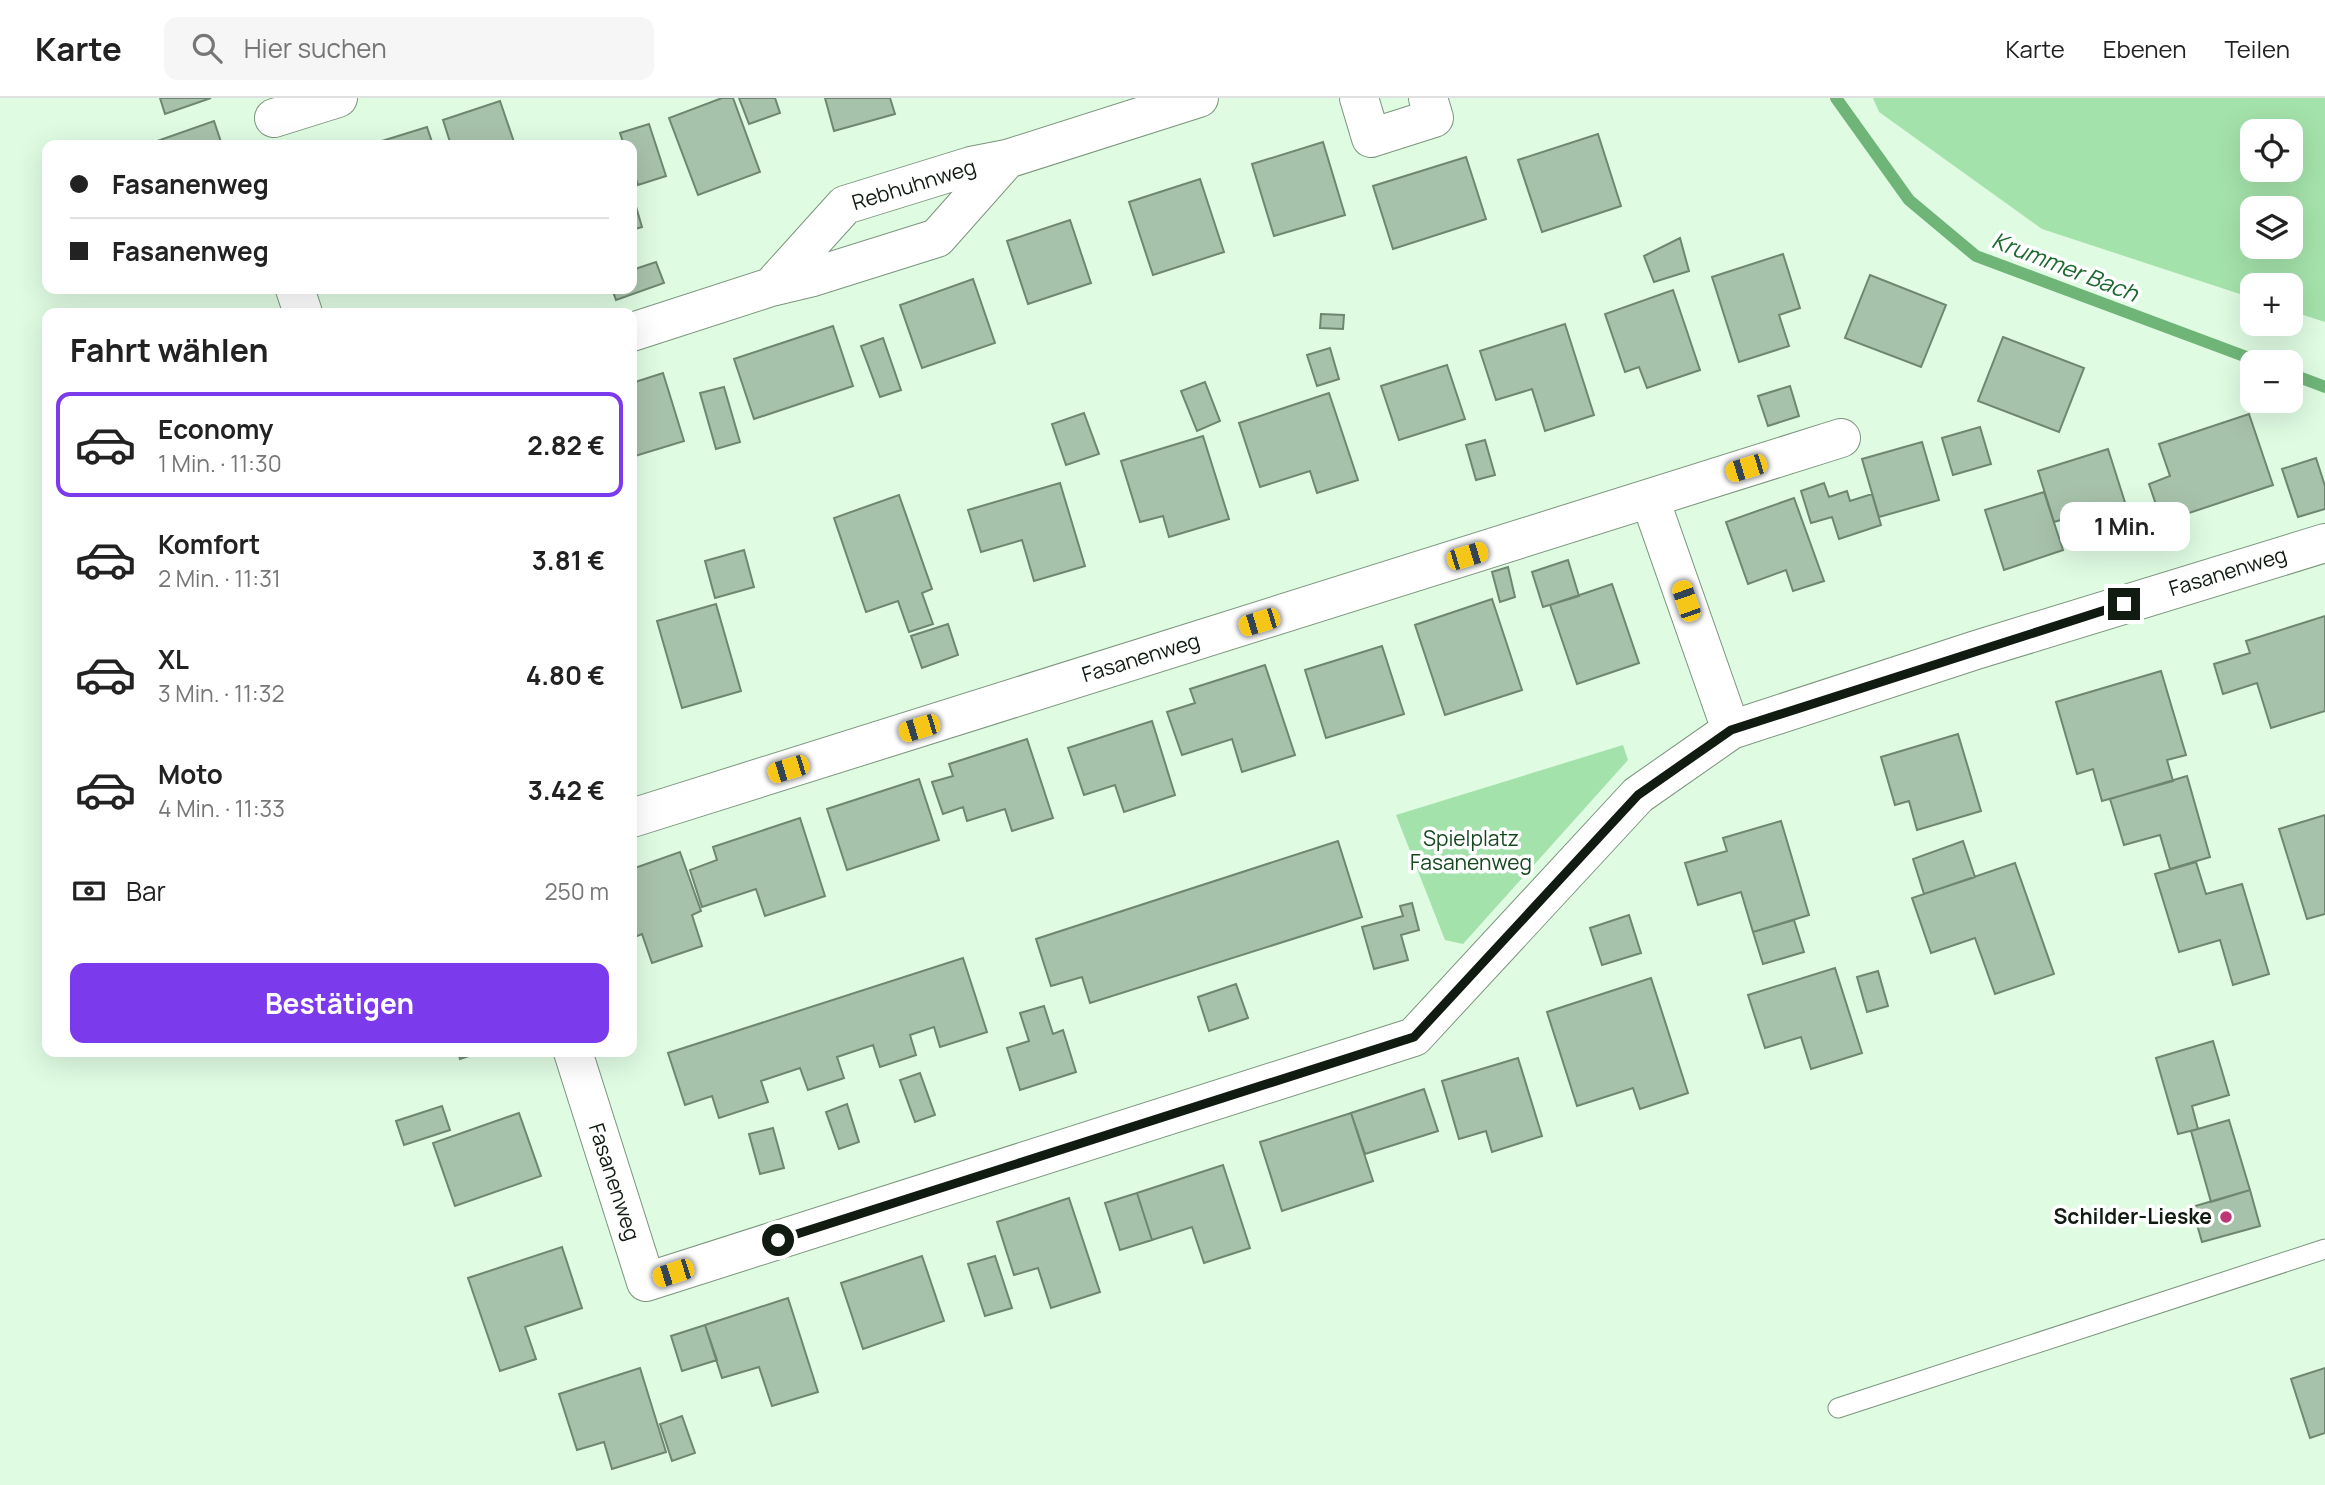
<!DOCTYPE html>
<html lang="de">
<head>
<meta charset="utf-8">
<style>
  :root { --surface:#fff; --page:#f6f6f6; --text:#222; --muted:#767676; --line:#e0e0e0; --accent:#7c3aed }
  body { margin:0; font-family:Manrope,sans-serif; background:var(--page); color:var(--text); height:100vh; display:flex; flex-direction:column; font-size:26px; white-space:nowrap }
  * { box-sizing:border-box; margin:0 }
  p { font-size:23px; color:var(--muted) }
  .icon { flex:none; width:38px; height:38px; fill:none; stroke:currentColor; stroke-width:2; stroke-linecap:round; stroke-linejoin:round }
  .map { position:relative; flex:1; overflow:hidden }
  .panel { position:absolute; left:42px; top:210px; width:595px; height:749px; display:flex; flex-direction:column; background:var(--surface); border-radius:14px; box-shadow:0 7px 28px #0002 }
  .panel>* { flex:none }
  .guide { position:absolute; left:42px; top:42px; width:595px; height:154px; border-radius:14px; box-shadow:0 7px 28px #0002; display:grid; align-content:center; height:154px; padding:0 28px; background:var(--surface) }
  .buttons { position:absolute; left:2240px; top:21px; display:grid; gap:14px }
  .buttons a { display:grid; place-items:center; width:63px; height:63px; border-radius:14px; background:var(--surface); box-shadow:0 7px 28px #0002; font-size:35px }
  .end { position:absolute; width:32px; height:32px; margin:-16px; border:9px solid #111b12; background:#fff; box-shadow:0 0 0 4px #fff }
  .from { border-radius:50% }
  .bubble { position:absolute; height:49px; border-radius:14px; background:var(--surface); box-shadow:0 7px 28px #0002; font-size:23px; font-weight:700; line-height:49px; text-align:center }
  .car { position:absolute; width:21px; height:42px; margin:-21px -10px; border-radius:9px; box-shadow:0 0 5px 2px #0007; background:linear-gradient(#f5c518 24%,#345 0 40%,#f5c518 0 76%,#345 0 86%,#f5c518 0) }
  .guide b { display:flex; align-items:center; gap:24px; height:66px; font-size:26px }
  .guide b+b { border-top:2px solid var(--line) }
  .guide i { width:18px; height:18px; background:var(--text) }
  ul { padding:0; list-style:none }
  li { display:flex; align-items:center; gap:21px; height:105px; margin:0 14px 10px; padding:0 14px; border:4px solid transparent; border-radius:14px }
  li div { flex:1 }
  li b { display:block; font-size:26px }
  li em { font-style:normal; font-weight:700 }
  li.selected { border-color:var(--accent) }
  li>.icon { width:63px; height:63px; stroke-width:1.5 }
  h2 { padding:0 28px; font-size:32px; line-height:84px }
  .pay { display:flex; align-items:center; gap:18px; height:77px; padding:0 28px; font-size:26px }
  .pay p { margin-inline-start:auto }
  .button { display:flex; gap:14px; margin-top:auto; padding:14px 28px }
  .button a { flex:1; height:80px; border-radius:14px; background:var(--accent); color:#fff; font-size:28px; font-weight:700; line-height:80px; text-align:center }
  header { display:flex; align-items:center; gap:42px; box-sizing:border-box; height:98px; padding:0 35px; background:var(--surface); border-bottom:2px solid var(--line) }
  header strong { font-size:33px }
  nav { display:flex; gap:38px; margin-inline-start:auto; font-size:24px }
  .search { width:490px; height:63px; background:var(--page); display:flex; align-items:center; gap:18px; box-sizing:border-box; padding:0 24px; border-radius:14px; color:var(--muted); font-size:26px }
  .map>svg:first-child { display:block }
  .green { fill:#a4e2ab; fill-rule:evenodd }
  .lines { fill:none; stroke-linecap:round; stroke-linejoin:round }
  .stream { stroke:#6fb578; stroke-width:12 }
  .building { fill:#a7c2aa; stroke:#6e8770; stroke-width:2 }
  .lane-casing { stroke:#7b957d; stroke-width:21 }
  .street-casing { stroke:#7b957d; stroke-width:40 }
  .lane { stroke:#fff; stroke-width:19 }
  .street { stroke:#fff; stroke-width:38 }
  .route { stroke:#111b12; stroke-width:9 }
  .poi-dot { fill:#be3673; stroke:#fff; stroke-width:2.5 }
  .labels { text-anchor:middle; stroke-width:7; stroke-linejoin:round; paint-order:stroke }
  .street-label { font-size:21px; fill:#111b12; stroke:#fff }
  .park-label { font-size:21px; fill:#164820; stroke:#fff }
  .poi-label { font-size:21px; font-weight:bold; fill:#111b12; stroke:#fff; text-anchor:end }
  .water-label { font-size:23px; font-style:italic; fill:#1f682f; stroke:#fff }
</style>
</head>
<body>
<header>
<strong>Karte</strong>
<div class="search"><svg class="icon" aria-label="search" viewBox="0 0 24 24"><circle cx="10" cy="10" r="6"/><path d="M15 15l6 6"/></svg>Hier suchen</div>
<nav><a>Karte</a><a>Ebenen</a><a>Teilen</a></nav>
</header>
<div class="map">
<svg width="2325" height="1387" viewBox="0 0 2325 1387">
  <rect width="100%" height="100%" fill="#dffbe2"/>
  <path class="green" d="M1873,0H2325V224L2291,213V187H2252V200L2042,131L1879,14ZM2252,33H2291V72H2252ZM2252,110H2291V149H2252Z
    M1623,647L1628,662L1463,846L1445,842L1396,717Z"/>
  <g class="lines">
    <path class="stream" d="M1836,0L1909,102L1976,158L2260,264
      M2291,276L2325,289"/>
  </g>
  <path class="building" d="M160,0H211L165,16Z
    M722,0H733L760,74L698,97L669,20Z
    M739,0H775L780,15L749,26Z
    M825,0H890L895,16L834,33Z
    M500,3L515,47H451L443,22Z
    M214,23L222,47H159L157,43Z
    M649,26L666,78L638,87L632,69V47H624L620,35Z
    M427,29L433,47H369Z
    M1598,36L1621,108L1542,134L1518,62Z
    M1323,44L1345,117L1274,138L1252,66Z
    M1466,59L1486,121L1393,151L1373,88Z
    M1200,81L1224,154L1153,177L1129,104Z
    M632,95L642,129L632,132Z
    M1070,122L1091,185L1028,206L1007,143Z
    M1680,140L1689,173L1654,184L1644,158Z
    M1783,156L1800,210L1779,217L1789,248L1739,264L1712,179Z
    M656,164L664,185L616,202L612,191H632V172Z
    M1870,177L1946,207L1921,269L1845,240Z
    M973,181L995,245L922,270L900,207Z
    M1673,192L1700,272L1647,290L1639,269L1625,274L1605,216Z
    M1321,216L1344,217L1343,231L1320,230Z
    M1565,226L1594,317L1545,333L1532,291L1496,302L1480,253Z
    M833,228L853,288L754,321L734,261Z
    M2003,239L2084,270L2059,334L1978,303Z
    M883,240L901,292L880,299L861,248Z
    M1330,250L1339,281L1317,288L1307,257Z
    M1447,267L1465,321L1399,342L1381,288Z
    M663,275L684,343L632,359V285Z
    M1205,284L1220,323L1197,333L1181,293Z
    M1790,288L1799,318L1768,328L1758,298Z
    M724,289L740,344L716,351L700,295Z
    M1329,295L1358,382L1317,395L1310,373L1260,389L1239,325Z
    M1084,315L1099,356L1066,367L1052,326Z
    M2249,316L2273,387L2162,424L2149,386L2170,378L2159,346Z
    M1980,329L1991,366L1953,377L1942,340Z
    M1203,338L1229,421L1169,439L1163,418L1140,424L1121,363Z
    M1485,342L1495,377L1476,382L1466,347Z
    M1922,344L1939,402L1879,419L1862,361Z
    M2108,351L2129,417L2083,432L2078,417L2054,424L2038,373Z
    M2316,360L2325,388V411L2298,419L2282,371Z
    M1060,385L1085,468L1034,483L1022,442L981,454L968,412Z
    M1824,385L1829,399L1847,393L1850,403L1872,396L1881,427L1839,441L1832,419L1811,425L1801,393Z
    M2044,394L2063,452L2004,472L1985,412Z
    M899,397L932,491L922,495L933,526L909,534L898,503L866,514L834,420Z
    M1794,400L1824,483L1793,493L1786,472L1748,486L1726,424Z
    M744,452L754,489L715,500L705,463Z
    M1568,462L1579,498L1543,509L1532,474Z
    M1508,469L1515,499L1500,504L1492,474Z
    M1612,486L1639,565L1577,586L1550,507Z
    M1492,501L1522,592L1445,617L1415,527Z
    M716,506L741,593L682,610L657,523Z
    M2325,518V613L2271,630L2257,585L2223,596L2214,566L2250,555L2246,543Z
    M948,526L958,557L922,570L911,538Z
    M1382,548L1404,616L1326,640L1305,572Z
    M1265,567L1295,657L1242,674L1232,641L1182,657L1167,614L1195,605L1190,591Z
    M2161,573L2186,657L2167,662L2173,683L2102,703L2093,671L2077,676L2056,604Z
    M1152,623L1175,697L1124,714L1115,687L1084,697L1068,650Z
    M1958,636L1981,713L1917,732L1909,703L1895,707L1881,659Z
    M1027,641L1053,720L1012,733L1005,711L967,723L963,709L943,716L932,684L953,678L949,666Z
    M2187,678L2210,759L2170,771L2160,737L2124,747L2110,701Z
    M919,681L939,742L847,772L827,711Z
    M2325,717V816L2307,821L2279,731Z
    M800,720L825,798L765,818L756,791L702,809L690,772L717,762L713,749Z
    M1781,723L1809,817L1753,834L1741,794L1698,807L1685,765L1727,753L1723,740Z
    M1338,743L1362,819L1090,905L1082,879L1051,888L1036,841Z
    M1963,743L1975,779L1924,796L1913,761Z
    M680,754L701,813L692,817L702,848L652,865L642,836L632,840V771Z
    M2196,764L2206,796L2242,786L2269,876L2233,887L2220,842L2179,854L2155,776Z
    M2015,765L2054,876L1995,896L1975,840L1931,855L1912,800Z
    M1412,805L1419,832L1401,837L1408,862L1374,871L1362,829L1403,818L1400,808Z
    M1629,817L1641,855L1602,867L1590,830Z
    M1794,822L1804,854L1763,866L1753,834Z
    M963,860L987,934L940,949L934,929L910,937L916,957L880,969L873,947L837,959L844,980L808,992L800,970L761,983L768,1004L719,1020L712,998L685,1007L668,955Z
    M1835,870L1862,955L1811,971L1801,939L1765,950L1748,897Z
    M1878,873L1888,908L1867,914L1857,879Z
    M1651,880L1688,995L1640,1011L1633,990L1577,1008L1547,914Z
    M1236,886L1248,920L1209,933L1198,899Z
    M1044,908L1053,936L1063,932L1076,974L1020,992L1007,950L1029,943L1020,915Z
    M2213,943L2229,997L2192,1008L2198,1031L2178,1036L2156,960Z
    M458,954H481L460,961Z
    M1518,960L1542,1038L1492,1054L1486,1033L1459,1041L1442,983Z
    M920,975L935,1017L915,1024L900,982Z
    M1424,991L1438,1033L1365,1056L1351,1015Z
    M847,1006L859,1044L839,1051L826,1014Z
    M442,1008L450,1032L404,1047L396,1023Z
    M519,1015L541,1078L455,1108L433,1045Z
    M1351,1015L1373,1083L1282,1113L1260,1044Z
    M2229,1022L2250,1092L2211,1104L2191,1033Z
    M773,1030L784,1070L760,1076L749,1036Z
    M1223,1067L1250,1150L1204,1165L1192,1129L1152,1142L1137,1095Z
    M2250,1092L2260,1128L2202,1144L2192,1109Z
    M1137,1095L1152,1142L1120,1152L1105,1105Z
    M1069,1100L1100,1194L1051,1210L1038,1170L1014,1177L997,1124Z
    M562,1149L582,1210L525,1229L536,1261L500,1273L468,1180Z
    M922,1158L944,1223L863,1251L841,1185Z
    M995,1158L1012,1210L985,1218L968,1166Z
    M788,1200L818,1294L772,1308L759,1269L722,1280L705,1227Z
    M705,1227L717,1262L682,1273L671,1238Z
    M640,1270L666,1354L612,1371L604,1344L577,1352L559,1296Z
    M2325,1270V1335L2310,1340L2291,1281Z
    M682,1318L695,1355L672,1363L660,1326Z"/>
  <g class="lines">
    <defs>
      <path id="lane" d="M1838,1310L2325,1151"/>
      <path id="street" d="M1359,0L1371,40L1434,20L1428,0
        M274,20L338,0
        M771,189L813,179L937,140L1007,61
        M295,191L303,215
        M632,234L771,189L845,107L971,68L1007,61L1199,0
        M1650,401L1731,632
        M632,720L1841,340
        M573,954L646,1184L1414,939L1638,697L1731,632L1976,552L2325,445"/>
    </defs>
    <use href="#lane" class="lane-casing"/>
    <use href="#street" class="street-casing"/>
    <use href="#lane" class="lane"/>
    <use href="#street" class="street"/>
  </g>
  <g class="lines">
    <path class="route" d="M778,1142L1414,939L1638,697L1731,632L2124,506"/>
  </g>
  <circle class="poi-dot" cx="2226" cy="1119" r="7"/>
  <g class="labels">
    <g class="street-label">
      <text transform="translate(914 87) rotate(-17)" y="7">Rebhuhnweg</text>
      <text transform="translate(2228 474) rotate(-17)" y="7">Fasanenweg</text>
      <text transform="translate(1141 560) rotate(-17)" y="7">Fasanenweg</text>
      <text transform="translate(614 1084) rotate(72)" y="7">Fasanenweg</text>
    </g>
    <g class="park-label">
      <text x="1471" y="748">Spielplatz<tspan x="1471" dy="24">Fasanenweg</tspan></text>
    </g>
    <g class="poi-label">
      <text x="2212" y="1126">Schilder-Lieske</text>
    </g>
    <g class="water-label">
      <text transform="translate(2065 169) rotate(21)" y="8">Krummer Bach</text>
    </g>
  </g>
</svg>
<div class="buttons">
<a><svg class="icon" aria-label="locate" viewBox="0 0 24 24"><circle cx="12" cy="12" r="6"/><path d="M12 2v4M12 18v4M2 12h4M18 12h4"/></svg></a>
<a><svg class="icon" aria-label="layers" viewBox="0 0 24 24"><path d="M12 4l9 5-9 5-9-5zM3 14l9 5 9-5"/></svg></a>
<a>+</a>
<a>−</a>
</div>
<i class="end from" style="left:778px;top:1142px"></i>
<i class="end" style="left:2124px;top:506px"></i>
<div class="bubble" style="left:2060px;top:404px;width:130px">1 Min.</div>
<i class="car" style="left:1746px;top:370px;rotate:253deg"></i>
<i class="car" style="left:1467px;top:458px;rotate:73deg"></i>
<i class="car" style="left:1686px;top:503px;rotate:341deg"></i>
<i class="car" style="left:1259px;top:524px;rotate:253deg"></i>
<i class="car" style="left:919px;top:630px;rotate:253deg"></i>
<i class="car" style="left:788px;top:671px;rotate:253deg"></i>
<i class="car" style="left:673px;top:1175px;rotate:252deg"></i>
<div class="guide">
<b><i class="from"></i>Fasanenweg</b>
<b><i></i>Fasanenweg</b>
</div>
<section class="panel">
<h2>Fahrt wählen</h2>
<ul>
<li class="selected"><svg class="icon" aria-label="car" viewBox="0 0 24 24"><path d="M5 17H2v-5l4-1 3-4h7l3 4 3 1v5h-3M9 17h6M6 11h13"/><circle cx="7" cy="17" r="2"/><circle cx="17" cy="17" r="2"/></svg><div><b>Economy</b><p>1 Min. · 11:30</p></div><em>2.82 €</em></li>
<li><svg class="icon" aria-label="car" viewBox="0 0 24 24"><path d="M5 17H2v-5l4-1 3-4h7l3 4 3 1v5h-3M9 17h6M6 11h13"/><circle cx="7" cy="17" r="2"/><circle cx="17" cy="17" r="2"/></svg><div><b>Komfort</b><p>2 Min. · 11:31</p></div><em>3.81 €</em></li>
<li><svg class="icon" aria-label="car" viewBox="0 0 24 24"><path d="M5 17H2v-5l4-1 3-4h7l3 4 3 1v5h-3M9 17h6M6 11h13"/><circle cx="7" cy="17" r="2"/><circle cx="17" cy="17" r="2"/></svg><div><b>XL</b><p>3 Min. · 11:32</p></div><em>4.80 €</em></li>
<li><svg class="icon" aria-label="car" viewBox="0 0 24 24"><path d="M5 17H2v-5l4-1 3-4h7l3 4 3 1v5h-3M9 17h6M6 11h13"/><circle cx="7" cy="17" r="2"/><circle cx="17" cy="17" r="2"/></svg><div><b>Moto</b><p>4 Min. · 11:33</p></div><em>3.42 €</em></li>
</ul>
<div class="pay"><svg class="icon" aria-label="cash" viewBox="0 0 24 24"><path d="M3 7h18v10H3z"/><circle cx="12" cy="12" r="2"/></svg>Bar<p>250 m</p></div>
<div class="button"><a>Bestätigen</a></div>
</section>
</div>
</body>
</html>
